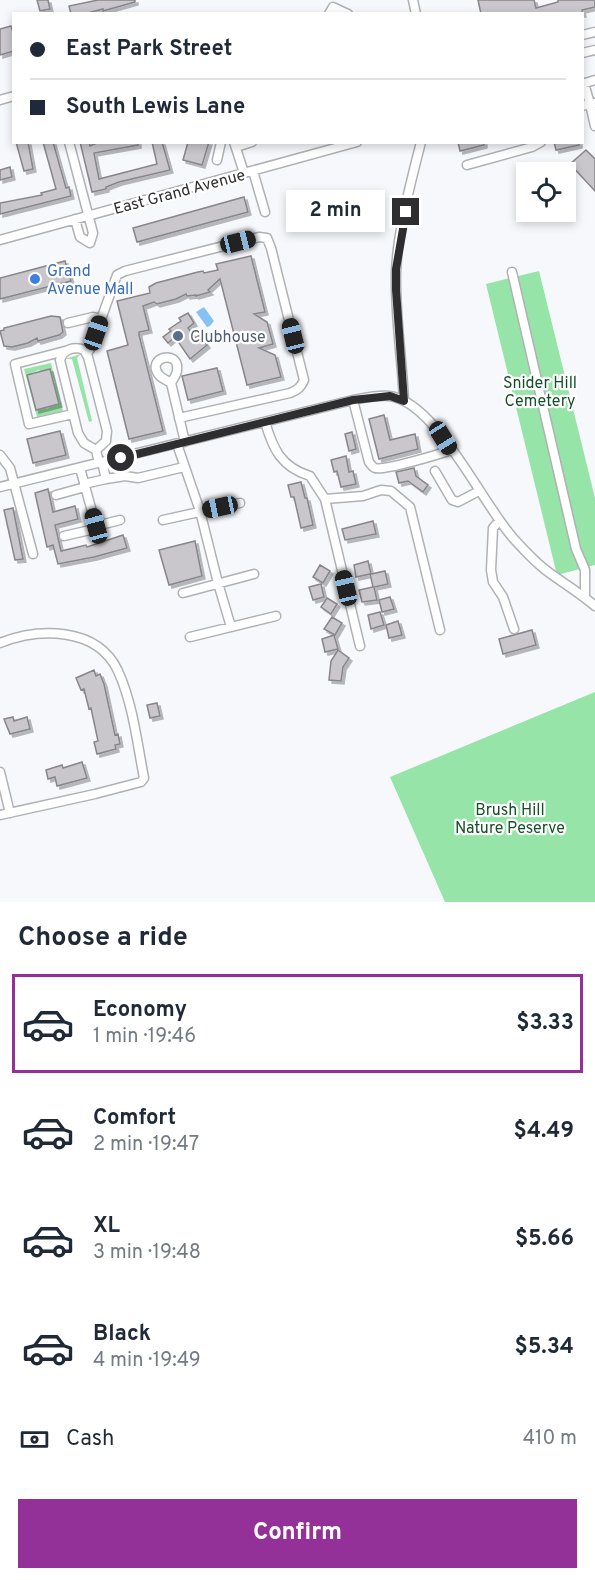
<!DOCTYPE html>
<html lang="en">
<head>
<meta charset="utf-8">
<style>
  :root { --surface:#fff; --page:#f6f6f7; --text:#1f2937; --muted:#747a83; --line:#e0e1e3; --accent:#933198 }
  body { margin:0; font-family:Overpass,sans-serif; background:var(--page); color:var(--text); height:100vh; display:flex; flex-direction:column; font-size:22px; white-space:nowrap }
  * { box-sizing:border-box; margin:0 }
  p { font-size:20px; color:var(--muted) }
  .icon { flex:none; width:33px; height:33px; fill:none; stroke:currentColor; stroke-width:2; stroke-linecap:round; stroke-linejoin:round }
  .map { position:relative; height:902px; overflow:hidden }
  .drawer { display:flex; flex-direction:column; background:var(--surface); flex:1 }
  .drawer>* { flex:none }
  .hud { position:absolute; left:12px; top:12px; width:572px; height:132px; border-radius:0px; box-shadow:0 3px 9px #0003; display:grid; align-content:center; height:132px; padding:0 18px; background:var(--surface) }
  .tools { position:absolute; left:516px; top:162px; display:grid; gap:12px }
  .tools a { display:grid; place-items:center; width:60px; height:60px; border-radius:0px; background:var(--surface); box-shadow:0 3px 9px #0003; font-size:30px }
  .end { position:absolute; width:27px; height:27px; margin:-14px; border:8px solid #2e2e30; background:#fff; box-shadow:0 0 0 3px #fff }
  .from { border-radius:50% }
  .bubble { position:absolute; height:42px; border-radius:0px; background:var(--surface); box-shadow:0 3px 9px #0003; font-size:20px; font-weight:700; line-height:42px; text-align:center }
  .car { position:absolute; width:18px; height:36px; margin:-18px -9px; border-radius:8px; box-shadow:0 0 4px 2px #0007; background:linear-gradient(#222 24%,#8ab4d8 0 40%,#222 0 76%,#8ab4d8 0 86%,#222 0) }
  .hud b { display:flex; align-items:center; gap:21px; height:57px; font-size:22px }
  .hud b+b { border-top:2px solid var(--line) }
  .hud i { width:15px; height:15px; background:var(--text) }
  ul { padding:0; list-style:none }
  li { display:flex; align-items:center; gap:18px; height:99px; margin:0 12px 9px; padding:0 6px; border:3px solid transparent; border-radius:0px }
  li div { flex:1 }
  li b { display:block; font-size:22px }
  li em { font-style:normal; font-weight:700 }
  li.current { border-color:var(--accent) }
  li>.icon { width:54px; height:54px; stroke-width:1.5 }
  h2 { padding:0 18px; font-size:27px; line-height:72px }
  .pay { display:flex; align-items:center; gap:15px; height:66px; padding:0 18px; font-size:22px }
  .pay p { margin-inline-start:auto }
  .primary-button { display:flex; gap:12px; margin-top:auto; padding:12px 18px }
  .primary-button a { flex:1; height:69px; border-radius:0px; background:var(--accent); color:#fff; font-size:24px; font-weight:700; line-height:69px; text-align:center }
  .map>svg:first-child { display:block }
  .green { fill:#96e4a7; fill-rule:evenodd }
  .water { fill:#86c2f4 }
  .building { fill:#c9c7cc; stroke:#88868a; stroke-width:1.5; filter:url(#shadow) }
  .lines { fill:none; stroke-linecap:round; stroke-linejoin:round }
  .minor-casing { stroke:#b0b1b5; stroke-width:11 }
  .minor { stroke:#fff; stroke-width:8 }
  .route { stroke:#2e2e30; stroke-width:8 }
  .shop-dot { fill:#3f7fe0; stroke:#fff; stroke-width:2 }
  .service-dot { fill:#5c6f8a; stroke:#fff; stroke-width:2 }
  .labels { text-anchor:middle; stroke-width:4.5; stroke-linejoin:round; paint-order:stroke }
  .street-label { font-size:16px; fill:#2e2e30; stroke:#fff }
  .shop-label { font-size:16px; fill:#366cbe; stroke:#fff; text-anchor:start }
  .service-label { font-size:16px; fill:#4e5e75; stroke:#fff; text-anchor:start }
  .park-label { font-size:16px; fill:#154f28; stroke:#fff }
</style>
</head>
<body>
<div class="map">
<svg width="595" height="902" viewBox="0 0 595 902">
  <defs>
    <filter id="shadow"><feDropShadow dx="3" dy="3" stdDeviation="0" flood-color="#0004"/></filter>
  </defs>
  <rect width="100%" height="100%" fill="#f7f8fc"/>
  <path class="green" d="M539,271L595,498V565L557,575L486,284Z
    M81,354L77,358L92,421L89,422L72,359H65Z
    M51,363L63,411L37,417L24,369ZM39,370L41,372L50,370L55,383L52,384L56,391L59,404L49,406L48,409L45,407L36,410L27,375Z
    M595,692V902H445L390,777Z"/>
  <path class="water" d="M204,307L214,321L210,326L207,327L196,312Z"/>
  <path class="building" d="M37,0H48L50,9L40,11Z
    M98,0H135V2L103,11V9L84,14H71L69,6Z
    M478,0H534L536,8L558,2V0H595V7L582,10L583,14H481Z
    M11,26L14,36V51L0,55V29Z
    M16,142H28L33,169L24,171Z
    M43,142H53L66,188L69,187L71,196L0,214V203L42,195L41,193L56,189Z
    M80,142H89L90,146L99,142H138V145L94,153L99,179L157,164L152,142H162L170,170L119,182L106,187V189L92,192Z
    M188,142H209L202,165L183,160Z
    M458,142H484V145L460,151Z
    M554,142H579V145L556,150Z
    M586,150L595,159V191L570,164Z
    M10,167L12,177L0,180V170Z
    M244,197L248,212L137,242L133,228Z
    M251,256L265,312L254,314L267,322L273,344L259,348L275,355L281,377L247,385L220,279L208,290L210,292L196,296V295L187,296L186,294L176,299L157,304L154,302L143,306L149,330L139,332V335L163,431L129,439L107,351L128,345L117,301L150,293L149,287L156,283L198,272L203,271L204,273L218,270L216,264Z
    M65,261L71,281L0,299V278Z
    M188,313L194,323L188,328L195,338L200,335L207,345L190,359L175,337L168,343L163,337L171,331L169,329L181,321L179,318Z
    M51,316L60,317L63,332L59,335L38,341L37,338L28,343L12,347L4,346L0,331L4,330V328Z
    M217,368L223,391L188,400L182,376Z
    M50,369L59,404L36,410L27,375Z
    M384,415L390,440L415,434L418,449L379,459L369,419Z
    M60,431L66,455L33,463L27,439Z
    M352,432L356,449L349,451L345,434Z
    M346,456L349,472L353,471L356,484L341,487L337,471L334,472L331,460Z
    M414,468L416,476L428,485L423,492L408,481L399,483L396,472Z
    M301,482L305,498H307L313,525L301,528L294,497H291L288,485Z
    M48,489L53,512L75,506L78,519L55,525L61,551L86,545L87,547L123,535L127,548L94,557L58,564L53,545L47,547L35,493Z
    M13,508L23,559L15,560L4,510Z
    M373,521L376,534L345,540L342,529Z
    M195,541L202,576L169,585L159,550Z
    M368,561L371,574L385,571L388,584L374,587L377,600L362,602L359,590L373,587L370,574L356,577L354,565Z
    M320,565L330,571L323,583L313,577Z
    M321,584L324,597L313,600L309,587Z
    M390,597L394,609L382,612L379,600Z
    M327,598L337,604L331,614L321,607Z
    M380,612L384,625L371,629L368,615Z
    M332,617L342,623L335,635L324,629Z
    M398,621L402,635L389,638L386,625Z
    M532,630L536,645L503,654L499,639Z
    M334,635L338,649L325,652L322,639Z
    M338,650L349,658L343,667L341,681L329,680L331,661Z
    M94,670L96,676L100,674L104,684L115,735L118,734L120,744L115,745L116,749L97,754L94,742L98,741L91,708L89,709L84,689L81,690L76,678Z
    M157,703L160,716L150,718L147,705Z
    M13,717L14,721L27,717L30,729L10,734L4,719Z
    M82,762L87,778L57,786L55,777L48,779L46,770L62,765L63,768Z"/>
  <g class="lines">
    <defs>
      <path id="minor" d="M413,0L416,14
        M329,14L333,7L348,14
        M582,35L595,32
        M582,53L595,50
        M584,83L590,104L595,103
        M582,84L595,80
        M0,100L14,96
        M582,106L590,104L595,126
        M69,142L93,233L90,243L80,237L75,219
        M234,142L244,173
        M236,147L252,142
        M217,160L221,142
        M467,165L532,147L541,142
        M253,171L265,212
        M0,240L357,142
        M512,272L576,549L585,570V598
        M68,323L93,317L101,319
        M65,351L15,364L29,424L73,414
        M87,354L91,347L117,275L125,271L259,237L267,238L271,248L304,380C301,387 298,390 290,393L179,418
        M171,383C167,380 162,379 159,375C145,357 180,349 177,370C177,375 173,379 171,383L185,442
        M353,400L369,462C371,464 372,467 375,468C384,471 440,454 451,450
        M404,401C402,358 395,316 396,273C397,234 411,181 421,142
        M265,422C273,449 281,467 310,476L325,499L360,646
        M177,444L200,511L218,583L231,627
        M96,450L106,441L107,431L88,357L84,350C75,346 63,349 60,360L78,433L84,443L96,450L99,463
        M0,455L10,468L33,554
        M102,462L106,479L125,476L138,478L184,467
        M80,468L96,526L120,520
        M435,471L452,500L458,502L479,491
        M84,484L106,479
        M0,487L353,400C364,398 377,395 389,396C436,401 482,504 514,539C524,550 535,562 547,571C563,583 580,593 595,606
        M56,495L85,487
        M325,499L363,496L381,490L391,491L410,507L440,630
        M163,520L240,503
        M499,521L493,528L491,570L493,582L503,597L514,629
        M64,536L90,530L96,526
        M183,593L254,574
        M190,637L276,616
        M0,643C38,628 97,626 118,671C133,704 137,742 144,778L141,782L95,794L0,815
        M0,772L10,813"/>
    </defs>
    <use href="#minor" class="minor-casing"/>
    <use href="#minor" class="minor"/>
  </g>
  <g class="lines">
    <path class="route" d="M121,458L353,400L390,396L404,401L396,290V269L406,212"/>
  </g>
  <circle class="shop-dot" cx="35" cy="279" r="6"/>
  <circle class="service-dot" cx="178" cy="336" r="6"/>
  <g class="labels">
    <g class="street-label">
      <text transform="translate(179 191) rotate(-15)" y="6">East Grand Avenue</text>
    </g>
    <g class="shop-label">
      <text x="47" y="276">Grand<tspan x="47" dy="18">Avenue Mall</tspan></text>
    </g>
    <g class="service-label">
      <text x="190" y="342">Clubhouse</text>
    </g>
    <g class="park-label">
      <text x="540" y="388">Snider Hill<tspan x="540" dy="18">Cemetery</tspan></text>
      <text x="510" y="815">Brush Hill<tspan x="510" dy="18">Nature Peserve</tspan></text>
    </g>
  </g>
</svg>
<div class="tools">
<a><svg class="icon" aria-label="locate" viewBox="0 0 24 24"><circle cx="12" cy="12" r="6"/><path d="M12 2v4M12 18v4M2 12h4M18 12h4"/></svg></a>
</div>
<i class="end from" style="left:121px;top:458px"></i>
<i class="end" style="left:406px;top:212px"></i>
<div class="bubble" style="left:286px;top:190px;width:99px">2 min</div>
<i class="car" style="left:238px;top:242px;rotate:76deg"></i>
<i class="car" style="left:96px;top:333px;rotate:19deg"></i>
<i class="car" style="left:293px;top:336px;rotate:346deg"></i>
<i class="car" style="left:443px;top:438px;rotate:148deg"></i>
<i class="car" style="left:220px;top:507px;rotate:258deg"></i>
<i class="car" style="left:96px;top:526px;rotate:345deg"></i>
<i class="car" style="left:346px;top:588px;rotate:347deg"></i>
<div class="hud">
<b><i class="from"></i>East Park Street</b>
<b><i></i>South Lewis Lane</b>
</div>
</div>
<section class="drawer">
<h2>Choose a ride</h2>
<ul>
<li class="current"><svg class="icon" aria-label="car" viewBox="0 0 24 24"><path d="M5 17H2v-5l4-1 3-4h7l3 4 3 1v5h-3M9 17h6M6 11h13"/><circle cx="7" cy="17" r="2"/><circle cx="17" cy="17" r="2"/></svg><div><b>Economy</b><p>1 min · 19:46</p></div><em>$3.33</em></li>
<li><svg class="icon" aria-label="car" viewBox="0 0 24 24"><path d="M5 17H2v-5l4-1 3-4h7l3 4 3 1v5h-3M9 17h6M6 11h13"/><circle cx="7" cy="17" r="2"/><circle cx="17" cy="17" r="2"/></svg><div><b>Comfort</b><p>2 min · 19:47</p></div><em>$4.49</em></li>
<li><svg class="icon" aria-label="car" viewBox="0 0 24 24"><path d="M5 17H2v-5l4-1 3-4h7l3 4 3 1v5h-3M9 17h6M6 11h13"/><circle cx="7" cy="17" r="2"/><circle cx="17" cy="17" r="2"/></svg><div><b>XL</b><p>3 min · 19:48</p></div><em>$5.66</em></li>
<li><svg class="icon" aria-label="car" viewBox="0 0 24 24"><path d="M5 17H2v-5l4-1 3-4h7l3 4 3 1v5h-3M9 17h6M6 11h13"/><circle cx="7" cy="17" r="2"/><circle cx="17" cy="17" r="2"/></svg><div><b>Black</b><p>4 min · 19:49</p></div><em>$5.34</em></li>
</ul>
<div class="pay"><svg class="icon" aria-label="cash" viewBox="0 0 24 24"><path d="M3 7h18v10H3z"/><circle cx="12" cy="12" r="2"/></svg>Cash<p>410 m</p></div>
<div class="primary-button"><a>Confirm</a></div>
</section>
</body>
</html>
